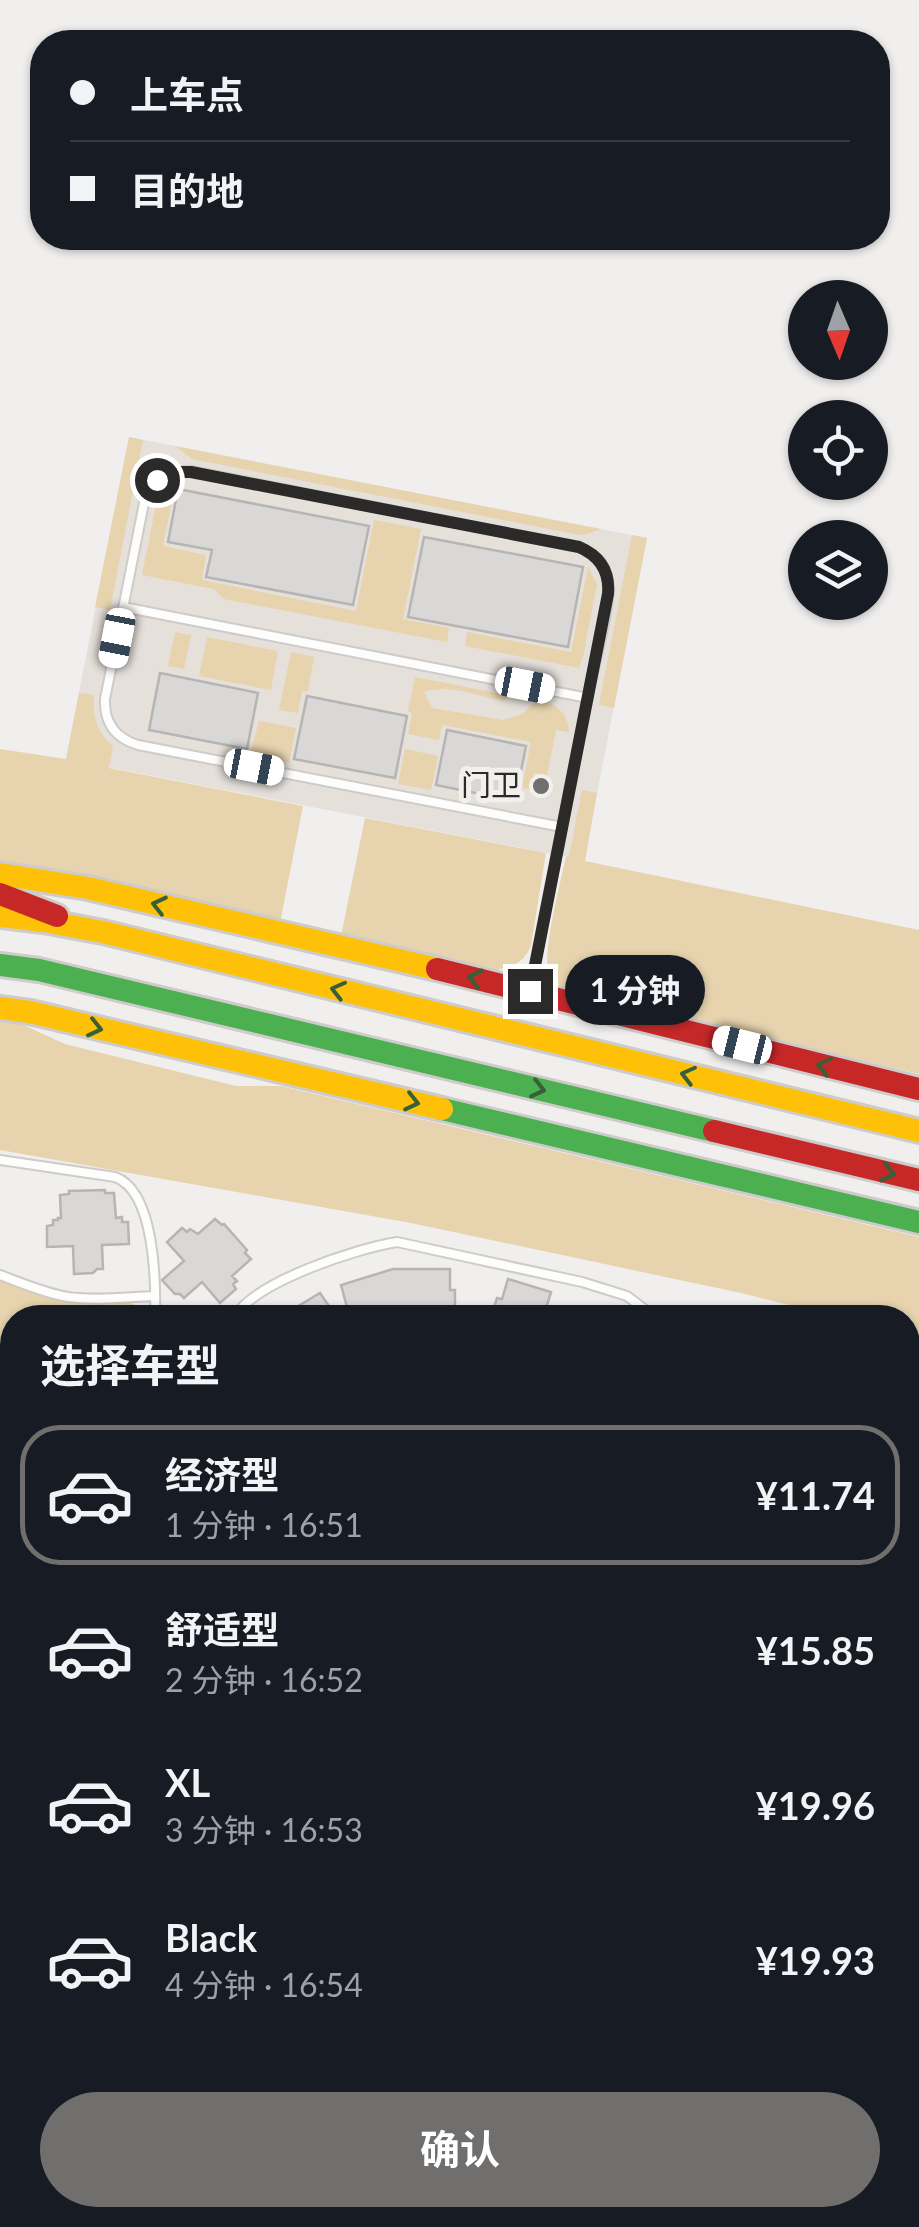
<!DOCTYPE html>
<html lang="zh">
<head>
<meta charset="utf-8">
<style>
  :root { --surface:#171b24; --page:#242831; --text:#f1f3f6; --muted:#9ea1a6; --line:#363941; --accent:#706f6d }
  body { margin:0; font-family:Lato,"Noto Sans SC",sans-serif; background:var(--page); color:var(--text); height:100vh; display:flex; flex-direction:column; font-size:38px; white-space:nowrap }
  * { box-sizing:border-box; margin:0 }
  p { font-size:32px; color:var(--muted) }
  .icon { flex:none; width:55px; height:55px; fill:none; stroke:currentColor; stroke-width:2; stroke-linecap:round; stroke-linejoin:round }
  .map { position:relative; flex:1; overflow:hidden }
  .sheet { position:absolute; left:0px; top:1305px; width:920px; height:922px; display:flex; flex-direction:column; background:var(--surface); border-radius:40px 40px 0 0; box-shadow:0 2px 8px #0004 }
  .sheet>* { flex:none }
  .hud { position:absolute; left:30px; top:30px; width:860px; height:220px; border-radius:40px; box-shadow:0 2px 8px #0004; display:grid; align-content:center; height:220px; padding:0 40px; background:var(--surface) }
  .needle { width:65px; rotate:178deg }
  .buttons { position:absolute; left:788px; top:280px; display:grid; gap:20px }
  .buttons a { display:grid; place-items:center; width:100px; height:100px; border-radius:50%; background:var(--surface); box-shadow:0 2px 8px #0004; font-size:50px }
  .end { position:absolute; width:45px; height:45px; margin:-22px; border:12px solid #2b2a28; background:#fff; box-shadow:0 0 0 5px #fff }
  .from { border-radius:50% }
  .bubble { position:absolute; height:70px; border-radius:35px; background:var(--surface); box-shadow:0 2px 8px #0004; font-size:32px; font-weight:700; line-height:70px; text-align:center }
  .car { position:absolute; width:30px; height:60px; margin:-30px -15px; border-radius:12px; box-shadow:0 0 8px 2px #0007; background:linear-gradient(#fff 24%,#345 0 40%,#fff 0 76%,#345 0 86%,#fff 0) }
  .hud b { display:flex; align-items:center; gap:35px; height:95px; font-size:38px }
  .hud b+b { border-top:2px solid var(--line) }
  .hud i { width:25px; height:25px; background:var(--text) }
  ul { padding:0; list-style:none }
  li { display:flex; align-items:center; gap:30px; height:140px; margin:0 20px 15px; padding:0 20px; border:5px solid transparent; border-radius:40px }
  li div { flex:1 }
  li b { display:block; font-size:38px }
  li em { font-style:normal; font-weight:700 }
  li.selected { border-color:var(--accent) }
  li>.icon { width:90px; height:90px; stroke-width:1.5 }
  h2 { padding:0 40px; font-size:45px; line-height:120px }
  .primary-button { display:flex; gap:20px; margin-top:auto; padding:20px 40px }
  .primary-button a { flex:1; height:115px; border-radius:60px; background:var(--accent); color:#fff; font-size:40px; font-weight:700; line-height:115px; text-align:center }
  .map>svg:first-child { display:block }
  .built { fill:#e5e0da }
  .green { fill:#e7d3ae }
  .building { fill:#dad8d7; stroke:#b6b5b3; stroke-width:2.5 }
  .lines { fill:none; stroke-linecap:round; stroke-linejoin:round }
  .lane-casing { stroke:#cdccca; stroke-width:12 }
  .street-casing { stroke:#cdccca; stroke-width:20 }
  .fast-casing { stroke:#cdccca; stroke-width:28 }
  .slow-casing { stroke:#cdccca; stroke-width:28 }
  .jam-casing { stroke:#cdccca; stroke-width:28 }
  .lane { stroke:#fdfdfc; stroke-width:8 }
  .street { stroke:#fdfdfc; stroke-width:15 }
  .fast { stroke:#4caf50; stroke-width:22 }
  .slow { stroke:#ffc107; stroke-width:22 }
  .jam { stroke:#c62828; stroke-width:22 }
  .oneway { stroke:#385f38 }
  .route { stroke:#2b2a28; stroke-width:12 }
  .poi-dot { fill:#706f6d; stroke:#f2f0ec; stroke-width:4 }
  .labels { text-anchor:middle; stroke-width:10; stroke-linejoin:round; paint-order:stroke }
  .poi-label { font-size:30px; fill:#2b2a28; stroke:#f2f0ec; text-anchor:end }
</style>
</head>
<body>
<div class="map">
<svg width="919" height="2227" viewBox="0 0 919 2227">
  <rect width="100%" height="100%" fill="#f1efed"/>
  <path class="built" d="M129,437L647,538L584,860L66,759Z"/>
  <path class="green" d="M129,437L143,440L110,610L95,607Z
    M175,446L601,529L588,534L580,535L192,459Z
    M175,485L163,546L206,555L202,580L356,611L374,520L421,529L403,619L449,628L447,642L224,599L214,589L142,575L156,505L162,492Z
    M632,535L647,538L614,708L599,705Z
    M588,567L597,584L583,657L579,668L465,646L467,632L571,652Z
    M175,632L191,635L184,669L168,666Z
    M207,637L278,651L271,690L199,676Z
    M291,652L314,657L308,691H302L298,713L279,710Z
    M415,677L507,695L506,699L503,701C479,696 446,683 424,692L432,708L503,720L522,714L537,700C556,703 568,712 569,732L556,730L547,776L534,773L531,789L522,788L531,742L442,725L439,740L408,734L412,713L408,711Z
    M79,693L94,695C92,717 97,732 113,746L109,768L303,806L280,923L0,862V749L66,759Z
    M259,721L296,728L289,763L250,755Z
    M405,749L438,756L431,790L398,784Z
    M582,790L597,793L585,861L919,930V1074L570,991C560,985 551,981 548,969C543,951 561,879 566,857L569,856Z
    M365,818L546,853L531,945C525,962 514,966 497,970L341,936Z
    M0,1022L19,1023L65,1044L236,1086H281L919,1237V1338L908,1335V1318L838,1317L741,1293L411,1223L0,1150Z
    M0,1280C27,1291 53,1302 83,1304C98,1305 116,1300 130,1303C139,1305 143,1310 148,1317L12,1318V1455L0,1453Z
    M0,1539L12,1544V1751H0Z"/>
  <path class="building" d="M178,489L369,526L353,605L206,577L212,550L168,542Z
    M424,537L583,567L568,647L408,617Z
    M160,673L258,693L247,749L149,730Z
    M307,696L407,716L395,778L294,759Z
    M447,730L526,746L515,801L436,785Z
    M105,1190V1193H114L116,1218L122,1217V1222H128L129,1244L102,1245L103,1269H97L93,1273L74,1274L73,1246L47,1247V1226L53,1225V1220H58V1218H61L60,1195L69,1194V1191Z
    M215,1219L222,1225L224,1224L247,1250L245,1253L251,1259L232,1276L237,1281L233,1284L236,1289L220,1303L202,1282L184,1298L180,1294H175L162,1280L184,1261L167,1242L182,1228L187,1232L190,1229L198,1234Z
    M393,1269H450V1290H455V1311H446V1315L350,1318L341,1285Z
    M508,1279L551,1292L543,1318H491L497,1298L502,1299Z
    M320,1293L337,1318H278L305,1302Z"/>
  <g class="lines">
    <defs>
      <path id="lane" d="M123,607L588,698
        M530,988C550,887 571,786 590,686C595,661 612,601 608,580C605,563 594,554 579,547L191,471C167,470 152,480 144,503L105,699C104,723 115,738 138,745L562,827
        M0,1160L115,1177C155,1191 156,1282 155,1318
        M0,1275C22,1283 44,1293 68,1297C97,1301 126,1297 155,1296
        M234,1318C253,1282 358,1248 397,1242L582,1282L627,1296L656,1318
        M0,1459L12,1460
        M0,1535H12
        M0,1756L12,1755
        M0,1964L12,1973
        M908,2002L919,1998
        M0,2156L12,2166
        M0,2187L12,2171
        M78,2215L93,2226"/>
      <path id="street" d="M908,1708L919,1706
        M0,2018L12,2027
        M315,2215L384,2227
        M198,2227L209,2215
        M917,2227L919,2225"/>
      <path id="fast" d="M0,965L39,970L714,1131
        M442,1109L919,1222"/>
      <path id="slow" d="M0,874L88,888L437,969
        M0,916L44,921L103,932L919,1131
        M0,1008L30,1012L442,1109"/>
      <path id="jam" d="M0,894L57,916
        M437,969L919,1089
        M714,1131L919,1180"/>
    </defs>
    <use href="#lane" class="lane-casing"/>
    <use href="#street" class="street-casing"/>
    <use href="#fast" class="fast-casing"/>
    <use href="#slow" class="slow-casing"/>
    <use href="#jam" class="jam-casing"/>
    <use href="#lane" class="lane"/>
    <use href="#street" class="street"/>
    <use href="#fast" class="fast"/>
    <use href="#slow" class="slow"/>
    <use href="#jam" class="jam"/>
  </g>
  <defs><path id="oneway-chevron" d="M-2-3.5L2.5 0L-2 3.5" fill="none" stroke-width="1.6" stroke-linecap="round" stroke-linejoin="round" transform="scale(2.5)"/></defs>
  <g class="oneway">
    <use href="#oneway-chevron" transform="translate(159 905) rotate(-167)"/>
    <use href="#oneway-chevron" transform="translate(475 978) rotate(-167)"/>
    <use href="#oneway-chevron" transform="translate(338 990) rotate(-166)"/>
    <use href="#oneway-chevron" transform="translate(95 1028) rotate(13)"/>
    <use href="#oneway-chevron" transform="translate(824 1066) rotate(-166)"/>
    <use href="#oneway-chevron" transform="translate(688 1075) rotate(-166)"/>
    <use href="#oneway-chevron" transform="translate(538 1089) rotate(13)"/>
    <use href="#oneway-chevron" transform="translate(412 1102) rotate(13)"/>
    <use href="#oneway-chevron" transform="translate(888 1173) rotate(13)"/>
  </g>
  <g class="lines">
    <path class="route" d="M157,480L172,472H191L579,547C600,556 610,571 608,594L530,991"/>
  </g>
  <circle class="poi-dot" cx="541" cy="786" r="10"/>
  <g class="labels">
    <g class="poi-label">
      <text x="521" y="796">门卫</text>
    </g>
  </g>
</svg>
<div class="buttons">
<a><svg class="needle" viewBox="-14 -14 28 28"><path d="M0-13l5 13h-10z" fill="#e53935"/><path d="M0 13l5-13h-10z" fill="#9ea1a6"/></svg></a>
<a><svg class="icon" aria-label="locate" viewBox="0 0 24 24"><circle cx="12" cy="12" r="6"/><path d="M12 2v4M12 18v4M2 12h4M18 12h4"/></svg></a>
<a><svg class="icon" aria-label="layers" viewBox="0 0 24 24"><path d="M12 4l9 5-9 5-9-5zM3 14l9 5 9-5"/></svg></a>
</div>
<i class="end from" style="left:157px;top:480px"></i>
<i class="end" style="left:530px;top:991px"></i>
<div class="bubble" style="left:565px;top:955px;width:140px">1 分钟</div>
<i class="car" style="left:117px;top:638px;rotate:191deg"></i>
<i class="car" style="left:525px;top:685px;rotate:101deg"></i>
<i class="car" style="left:254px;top:767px;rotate:101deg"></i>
<i class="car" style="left:742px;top:1045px;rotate:284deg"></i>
<div class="hud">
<b><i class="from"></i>上车点</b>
<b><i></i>目的地</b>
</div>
<section class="sheet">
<h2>选择车型</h2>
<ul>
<li class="selected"><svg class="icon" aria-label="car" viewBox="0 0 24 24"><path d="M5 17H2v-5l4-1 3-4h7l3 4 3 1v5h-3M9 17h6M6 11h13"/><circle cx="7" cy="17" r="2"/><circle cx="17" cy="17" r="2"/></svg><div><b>经济型</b><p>1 分钟 · 16:51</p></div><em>¥11.74</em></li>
<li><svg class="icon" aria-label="car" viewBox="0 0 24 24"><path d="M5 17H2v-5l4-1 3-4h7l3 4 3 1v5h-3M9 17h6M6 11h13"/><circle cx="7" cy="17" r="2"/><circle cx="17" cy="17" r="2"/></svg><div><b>舒适型</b><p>2 分钟 · 16:52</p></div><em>¥15.85</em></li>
<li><svg class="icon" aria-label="car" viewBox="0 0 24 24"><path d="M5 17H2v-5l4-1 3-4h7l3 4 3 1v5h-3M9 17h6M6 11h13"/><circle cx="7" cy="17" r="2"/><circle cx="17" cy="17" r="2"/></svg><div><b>XL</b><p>3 分钟 · 16:53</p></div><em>¥19.96</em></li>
<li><svg class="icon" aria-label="car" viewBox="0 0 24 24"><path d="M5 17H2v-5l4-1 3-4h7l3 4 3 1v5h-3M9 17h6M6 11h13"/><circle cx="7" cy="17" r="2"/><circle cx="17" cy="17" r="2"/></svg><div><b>Black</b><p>4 分钟 · 16:54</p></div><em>¥19.93</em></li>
</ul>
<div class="primary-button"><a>确认</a></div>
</section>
</div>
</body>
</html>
